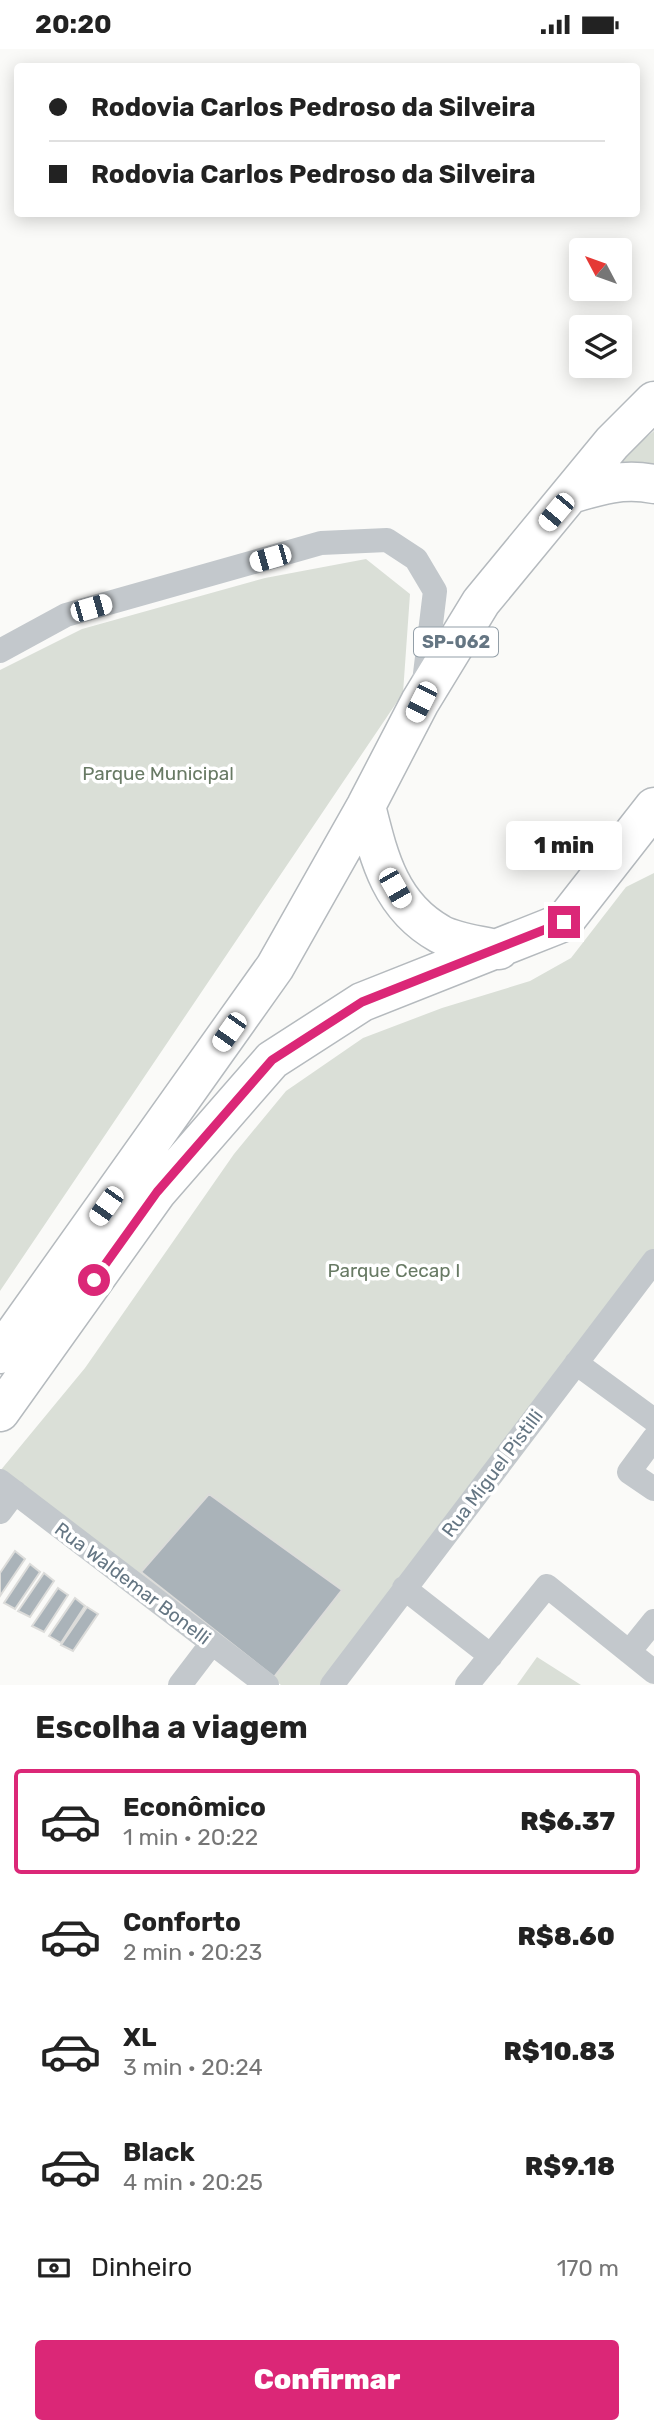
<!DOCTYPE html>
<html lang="pt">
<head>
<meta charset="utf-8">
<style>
  :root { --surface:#fff; --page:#f2f2f2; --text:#222; --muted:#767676; --line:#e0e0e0; --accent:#db2777 }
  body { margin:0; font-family:Rubik,sans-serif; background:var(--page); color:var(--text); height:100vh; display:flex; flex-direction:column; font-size:26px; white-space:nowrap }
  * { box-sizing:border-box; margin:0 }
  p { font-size:23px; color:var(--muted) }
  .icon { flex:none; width:38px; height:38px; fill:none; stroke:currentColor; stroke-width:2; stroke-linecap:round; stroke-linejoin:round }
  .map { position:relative; height:1636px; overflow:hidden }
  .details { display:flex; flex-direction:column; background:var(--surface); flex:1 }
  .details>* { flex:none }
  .top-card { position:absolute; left:14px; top:14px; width:626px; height:154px; border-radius:7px; box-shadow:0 4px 18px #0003; display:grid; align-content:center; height:154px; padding:0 35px; background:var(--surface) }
  .needle { width:46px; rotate:311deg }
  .buttons { position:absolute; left:569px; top:189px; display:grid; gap:14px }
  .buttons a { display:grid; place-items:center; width:63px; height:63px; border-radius:7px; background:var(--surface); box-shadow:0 4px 18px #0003; font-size:35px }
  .end { position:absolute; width:32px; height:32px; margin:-16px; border:9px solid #db2777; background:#fff; box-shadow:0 0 0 4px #fff }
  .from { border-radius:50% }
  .bubble { position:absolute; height:49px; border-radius:7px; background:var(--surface); box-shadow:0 4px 18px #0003; font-size:23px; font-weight:800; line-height:49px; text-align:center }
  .car { position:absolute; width:21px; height:42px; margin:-21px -10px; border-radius:9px; box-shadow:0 0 5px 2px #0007; background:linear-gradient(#fff 24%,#345 0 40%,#fff 0 76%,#345 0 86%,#fff 0) }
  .top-card b { display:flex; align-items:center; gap:24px; height:66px; font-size:26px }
  .top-card b+b { border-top:2px solid var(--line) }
  .top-card i { width:18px; height:18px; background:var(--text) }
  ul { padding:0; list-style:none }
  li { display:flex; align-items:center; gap:21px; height:105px; margin:0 14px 10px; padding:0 21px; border:4px solid transparent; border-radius:7px }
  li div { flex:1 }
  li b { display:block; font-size:26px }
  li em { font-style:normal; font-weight:800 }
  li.active { border-color:var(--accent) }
  li>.icon { width:63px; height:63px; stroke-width:1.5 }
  h2 { padding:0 35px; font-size:32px; line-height:84px }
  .pay { display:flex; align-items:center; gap:18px; height:77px; padding:0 35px; font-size:26px }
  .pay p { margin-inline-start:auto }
  .action { display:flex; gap:14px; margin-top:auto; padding:14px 35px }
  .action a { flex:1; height:80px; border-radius:7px; background:var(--accent); color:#fff; font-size:28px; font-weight:800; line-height:80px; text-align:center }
  .status { display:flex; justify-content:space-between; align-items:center; height:49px; padding:0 35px; background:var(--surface); direction:ltr }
  .status svg { height:19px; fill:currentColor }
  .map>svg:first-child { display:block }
  .green { fill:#dadfd7 }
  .building { fill:#aab3b9; stroke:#dcdcda; stroke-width:2 }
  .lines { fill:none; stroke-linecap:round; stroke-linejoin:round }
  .primary-casing { stroke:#b5babe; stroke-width:41 }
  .street { stroke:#c3c8cc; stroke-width:24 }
  .primary { stroke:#fff; stroke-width:38 }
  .route { stroke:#db2777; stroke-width:9 }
  .labels { text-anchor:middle; stroke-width:7; stroke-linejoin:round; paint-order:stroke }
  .shield { fill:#fff; stroke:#939fa8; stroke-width:2 }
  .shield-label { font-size:18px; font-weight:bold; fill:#657683 }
  .park-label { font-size:19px; fill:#687a64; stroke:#fff }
  .street-label { font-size:19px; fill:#657683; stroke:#fff }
</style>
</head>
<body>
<div class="status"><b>20:20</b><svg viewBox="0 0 49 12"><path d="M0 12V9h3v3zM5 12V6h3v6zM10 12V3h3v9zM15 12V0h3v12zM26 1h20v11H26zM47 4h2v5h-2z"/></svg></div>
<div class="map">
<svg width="654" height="1636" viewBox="0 0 654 1636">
  <rect width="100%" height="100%" fill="#fafaf8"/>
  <path class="green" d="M654,382V416L638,414L609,419Z
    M366,510L410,545L403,644L0,1242V621L82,580L265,529Z
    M654,824V1203L325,1636H281L0,1422L85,1319L234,1105L286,1042L363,989L442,959L530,932L571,909L626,838Z
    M537,1608L581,1636H517Z"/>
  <path class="building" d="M209,1445L342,1541L274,1628L141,1523Z
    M15,1502L25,1510L0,1547V1524Z
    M30,1515L40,1523L15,1560L4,1554Z
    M44,1524L54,1532L30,1568L18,1562Z
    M58,1539L68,1546L44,1583L32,1577Z
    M75,1549L85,1557L61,1594L49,1587Z
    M87,1558L98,1565L73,1602L61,1596Z"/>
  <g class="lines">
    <defs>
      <path id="primary" d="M571,445C599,436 624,429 654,435
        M366,757C379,809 390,857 440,885C457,894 481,896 499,901
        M0,1305L275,918L366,757L420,653L481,553L612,394L654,352
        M0,1363L157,1143L272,1011L362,953L564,873L654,758"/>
    </defs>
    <use href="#primary" class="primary-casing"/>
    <path class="street" d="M0,602L66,566L321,494L387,491L416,510L435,542L424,633
      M576,1314L654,1371
      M654,1389L629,1423L654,1440
      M0,1432L267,1636
      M0,1463L15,1443
      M404,1539L491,1607
      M629,1603L654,1572
      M180,1636L212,1594
      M332,1636L654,1212
      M467,1636L547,1537L654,1623"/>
    <use href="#primary" class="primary"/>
  </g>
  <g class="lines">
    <path class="route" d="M94,1231L157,1143L272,1011L362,953L564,873"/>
  </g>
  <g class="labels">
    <rect class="shield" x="414" y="578.5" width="84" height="29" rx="5"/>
    <g class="shield-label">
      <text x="456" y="599">SP-062</text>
    </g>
    <g class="park-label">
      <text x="158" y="731">Parque Municipal</text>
      <text x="394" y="1228">Parque Cecap I</text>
    </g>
    <g class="street-label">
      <text transform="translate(492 1424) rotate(-53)" y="7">Rua Miguel Pistilli</text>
      <text transform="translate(133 1534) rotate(37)" y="7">Rua Waldemar Bonelli</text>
    </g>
  </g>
</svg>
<div class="buttons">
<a><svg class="needle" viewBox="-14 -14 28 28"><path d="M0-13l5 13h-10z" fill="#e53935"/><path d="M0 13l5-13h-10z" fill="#767676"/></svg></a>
<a><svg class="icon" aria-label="layers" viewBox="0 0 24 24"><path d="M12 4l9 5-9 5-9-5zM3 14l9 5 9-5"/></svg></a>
</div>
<i class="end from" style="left:94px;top:1231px"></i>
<i class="end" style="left:564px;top:873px"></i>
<div class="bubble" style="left:506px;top:772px;width:116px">1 min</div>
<i class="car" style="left:556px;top:463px;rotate:220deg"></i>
<i class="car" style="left:270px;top:509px;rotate:254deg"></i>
<i class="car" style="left:91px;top:559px;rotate:74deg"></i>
<i class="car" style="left:421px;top:653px;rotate:207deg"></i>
<i class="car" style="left:395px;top:839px;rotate:150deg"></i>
<i class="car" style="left:229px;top:983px;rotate:215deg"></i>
<i class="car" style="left:106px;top:1157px;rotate:215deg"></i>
<div class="top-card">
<b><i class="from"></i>Rodovia Carlos Pedroso da Silveira</b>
<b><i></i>Rodovia Carlos Pedroso da Silveira</b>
</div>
</div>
<section class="details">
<h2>Escolha a viagem</h2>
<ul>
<li class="active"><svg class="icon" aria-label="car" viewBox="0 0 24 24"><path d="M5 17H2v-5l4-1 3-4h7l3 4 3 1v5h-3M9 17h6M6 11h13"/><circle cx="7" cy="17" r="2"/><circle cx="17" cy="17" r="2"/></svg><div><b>Econômico</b><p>1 min · 20:22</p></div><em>R$6.37</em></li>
<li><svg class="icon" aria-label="car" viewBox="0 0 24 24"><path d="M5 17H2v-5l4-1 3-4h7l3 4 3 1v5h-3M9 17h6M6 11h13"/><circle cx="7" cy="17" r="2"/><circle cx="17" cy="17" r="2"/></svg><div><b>Conforto</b><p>2 min · 20:23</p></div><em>R$8.60</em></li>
<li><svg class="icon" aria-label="car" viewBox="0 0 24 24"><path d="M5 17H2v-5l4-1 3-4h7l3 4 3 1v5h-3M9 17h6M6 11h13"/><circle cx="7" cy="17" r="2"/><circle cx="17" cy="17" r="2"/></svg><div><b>XL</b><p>3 min · 20:24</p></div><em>R$10.83</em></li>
<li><svg class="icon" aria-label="car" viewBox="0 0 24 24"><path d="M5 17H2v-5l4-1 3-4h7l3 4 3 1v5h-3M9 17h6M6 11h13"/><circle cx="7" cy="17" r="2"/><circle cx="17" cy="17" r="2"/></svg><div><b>Black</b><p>4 min · 20:25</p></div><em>R$9.18</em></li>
</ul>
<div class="pay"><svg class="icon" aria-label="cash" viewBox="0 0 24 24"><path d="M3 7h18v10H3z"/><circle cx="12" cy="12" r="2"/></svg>Dinheiro<p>170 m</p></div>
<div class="action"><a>Confirmar</a></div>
</section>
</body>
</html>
